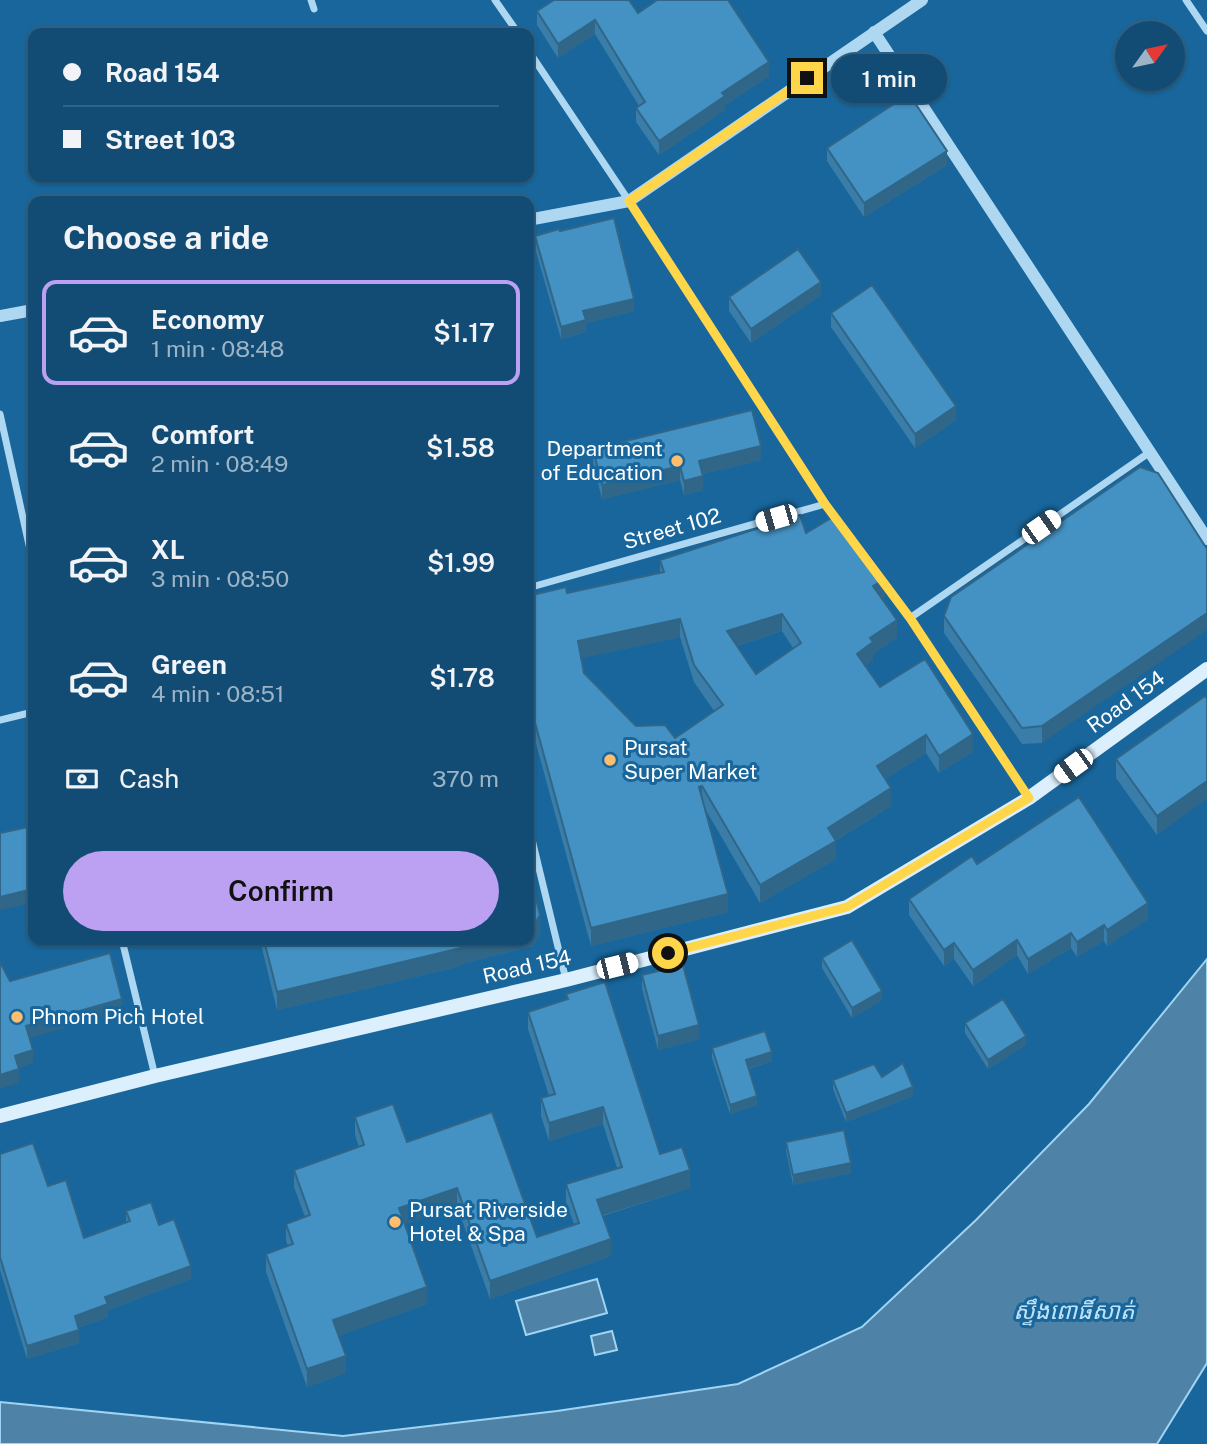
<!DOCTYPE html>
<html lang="en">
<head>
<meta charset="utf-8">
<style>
  :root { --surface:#124c74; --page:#1b5379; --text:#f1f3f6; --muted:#9cb4c5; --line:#316386; --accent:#bca0f2 }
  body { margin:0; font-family:"Public Sans","Noto Sans Khmer",sans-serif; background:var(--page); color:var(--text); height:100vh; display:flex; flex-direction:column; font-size:26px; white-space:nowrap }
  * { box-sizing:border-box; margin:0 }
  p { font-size:23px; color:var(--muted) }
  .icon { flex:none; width:38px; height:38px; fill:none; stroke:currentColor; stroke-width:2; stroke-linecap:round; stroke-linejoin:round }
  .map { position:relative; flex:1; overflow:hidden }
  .panel { position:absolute; left:28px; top:196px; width:506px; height:749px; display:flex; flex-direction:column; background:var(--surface); border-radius:14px; box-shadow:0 2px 5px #0004,0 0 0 2px var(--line) }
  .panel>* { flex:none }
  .top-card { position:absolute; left:28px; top:28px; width:506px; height:154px; border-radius:14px; box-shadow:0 2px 5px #0004,0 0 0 2px var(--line); display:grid; align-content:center; height:154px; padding:0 35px; background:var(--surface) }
  .needle { width:46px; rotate:57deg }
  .fabs { position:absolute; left:1115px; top:21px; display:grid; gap:14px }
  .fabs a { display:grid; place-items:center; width:70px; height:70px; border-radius:50%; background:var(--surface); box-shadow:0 2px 5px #0004,0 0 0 2px var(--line); font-size:35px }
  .end { position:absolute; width:32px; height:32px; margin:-16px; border:9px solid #ffd54a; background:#111; box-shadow:0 0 0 4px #111 }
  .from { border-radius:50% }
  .bubble { position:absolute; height:49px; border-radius:24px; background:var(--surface); box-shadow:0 2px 5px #0004,0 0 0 2px var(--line); font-size:23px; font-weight:600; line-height:49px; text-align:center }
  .car { position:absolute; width:21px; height:42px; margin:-21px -10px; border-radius:9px; box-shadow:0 0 5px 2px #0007; background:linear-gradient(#fff 24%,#345 0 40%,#fff 0 76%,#345 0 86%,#fff 0) }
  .top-card b { display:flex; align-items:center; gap:24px; height:66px; font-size:26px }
  .top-card b+b { border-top:2px solid var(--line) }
  .top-card i { width:18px; height:18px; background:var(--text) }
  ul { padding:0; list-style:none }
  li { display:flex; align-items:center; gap:21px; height:105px; margin:0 14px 10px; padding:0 21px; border:4px solid transparent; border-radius:14px }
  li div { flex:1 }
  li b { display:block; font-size:26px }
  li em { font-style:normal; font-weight:600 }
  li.current { border-color:var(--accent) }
  li>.icon { width:63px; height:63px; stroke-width:1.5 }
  h2 { padding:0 35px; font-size:32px; line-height:84px }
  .pay { display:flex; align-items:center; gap:18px; height:77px; padding:0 35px; font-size:26px }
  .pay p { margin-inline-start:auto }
  .action { display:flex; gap:14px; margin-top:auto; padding:14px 35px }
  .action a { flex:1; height:80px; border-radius:42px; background:var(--accent); color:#111; font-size:28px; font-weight:600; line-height:80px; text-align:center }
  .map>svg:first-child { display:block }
  .water { fill:#4e83a7; stroke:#a0d4f4; stroke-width:2 }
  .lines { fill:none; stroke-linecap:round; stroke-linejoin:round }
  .minor { stroke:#aed7f2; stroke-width:7 }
  .tertiary { stroke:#aed7f2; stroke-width:12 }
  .secondary { stroke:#dceffc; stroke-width:14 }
  .wall { fill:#3a7da8; fill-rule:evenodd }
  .shaded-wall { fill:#306688 }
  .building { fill:#4491c3; stroke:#306688; stroke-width:2; fill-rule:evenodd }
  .route { stroke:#ffd54a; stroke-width:9 }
  .poi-dot { fill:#ffbe6e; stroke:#18669b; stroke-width:2.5 }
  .labels { text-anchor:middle; stroke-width:6; stroke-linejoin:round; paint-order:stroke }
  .poi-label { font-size:21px; fill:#fff; stroke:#18669b; text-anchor:start }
  .street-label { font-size:21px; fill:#fff; stroke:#18669b }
  .water-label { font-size:23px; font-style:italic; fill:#bde2f8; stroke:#18669b }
</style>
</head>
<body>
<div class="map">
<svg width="1207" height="1444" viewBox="0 0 1207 1444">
  <rect width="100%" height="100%" fill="#18669b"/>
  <path class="water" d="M1207,959V1363L1157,1444H0V1402L343,1436L557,1411L738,1384L862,1327L976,1220L1089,1104Z
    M597,1279L607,1313L526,1335L516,1301Z
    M612,1331L617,1350L595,1355L591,1336Z"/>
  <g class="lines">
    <path class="minor" d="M311,0L314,9
      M495,0L518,33
      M1186,0L1207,31
      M528,50L629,201L825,504L838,521
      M0,414L33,563
      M881,578L910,618L1029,798
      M528,588L825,504
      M910,618L1150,452
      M0,720L33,712
      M528,823L566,980
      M122,940L155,1076"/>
    <path class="tertiary" d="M874,32L1207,539
      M528,220L629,201L922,0
      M0,316L33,310"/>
    <path class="secondary" d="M0,1116L155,1076L566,980L847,907L1029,798L1207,669"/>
  </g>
  <path class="wall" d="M537,11L638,13L769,76L725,105V110L659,155L636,122V108L639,106L595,34L558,58L537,25Z
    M827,148L947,165L864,217L827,161Z
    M560,231L634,311L586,323V332L561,339L535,248V236Z
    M821,295L751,343L729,311V297Z
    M831,313L956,420L915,448L831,327Z
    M593,449L761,460L703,474V490L684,495L680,480L602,499L593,463Z
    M806,533L885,597L882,599L897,637L873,654V660L865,666L880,687L973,752L939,773L926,753L885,779L891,806L835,841L836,859L760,903L704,807L728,912L591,946L528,714V596L567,593L660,573V560ZM782,631L793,648L756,674L737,646ZM680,637L694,682L714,711L675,738L636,726L584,673L581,658Z
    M1207,549L1042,743L1022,744L944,633V616Z
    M1207,699L1157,835L1116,778V759Z
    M977,864L1148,919L1107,946L1104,941L1077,957L1071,948L1028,974L1017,955L973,986L954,959L944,966L909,915V899Z
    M540,934L533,946L461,964V966L277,1010L260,940H528Z
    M822,958L882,1000L852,1018L822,968Z
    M642,975L699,1039L658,1050L642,989Z
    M566,994L660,1154L690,1188L603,1216L611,1256L490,1299L457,1206L404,1224L427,1304L338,1336L346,1373L307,1387L266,1272V1254L288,1246L286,1241V1224L305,1217L294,1187V1170L359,1147L355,1135V1117L407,1142L537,1237L574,1224L566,1202V1184L617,1168L603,1124L549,1141L541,1116V1098L549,1096L528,1029V1012L566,1000Z
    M965,1023L1026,1045L988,1069L965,1033Z
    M712,1048L772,1061L748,1069L757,1105L730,1114L712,1058Z
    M882,1077L913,1096L846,1122L833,1089V1080Z
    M786,1142L851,1173L793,1185L786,1151Z
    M0,1154L48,1186L84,1238L126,1222V1211L159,1225L191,1279L108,1310V1317L78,1328L79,1343L27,1359L0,1270Z"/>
  <path class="shaded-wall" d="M595,20V34L558,58V44Z
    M769,62V76L725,105V110L659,155V141L722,93Z
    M947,151V165L864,217V203Z
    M821,282V295L751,343V329Z
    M634,299V311L586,323V332L561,339V327L583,311Z
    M956,406V420L915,448V434Z
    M761,446V460L699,475V461Z
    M680,466V480L602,499V485Z
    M703,476V490L684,495V481Z
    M885,579V597L873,604V586Z
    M1207,613V630L1042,743V726Z
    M782,614V631L727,649V631Z
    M680,619V637L578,659V641Z
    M897,620V637L873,654V660L857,672V654L870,638Z
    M973,734V752L939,773V756Z
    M926,735V753L877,784V766Z
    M1207,781V799L1157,835V816Z
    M702,786V803L699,787Z
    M891,788V806L828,845V828Z
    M836,841V859L760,903V885Z
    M33,889V903L0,910V897Z
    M728,894V912L591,946V928Z
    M1148,903V919L1107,946V930Z
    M540,915V934L533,946L461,964V966L277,1010V992L484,940H528V928Z
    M1104,925V941L1077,957V942Z
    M1071,933V948L1028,974V959Z
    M1017,940V955L973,986V970Z
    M954,943V959L944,966V950Z
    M882,991V1000L852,1018V1008Z
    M122,999V1012L26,1039V1026Z
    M699,1025V1039L658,1050V1036Z
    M1026,1036V1045L988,1069V1060Z
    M33,1050V1063L15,1069V1056Z
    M772,1052V1061L746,1069V1060Z
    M19,1069V1083L0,1089V1075Z
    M913,1087V1096L846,1122V1113Z
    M757,1096V1105L730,1114V1105Z
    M603,1107V1124L549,1141V1123Z
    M851,1163V1173L793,1185V1175Z
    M690,1170V1188L597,1217V1200Z
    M457,1188V1206L399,1226V1208Z
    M611,1239V1256L490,1299V1281Z
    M191,1266V1279L108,1310V1317L75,1329V1316L105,1297Z
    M427,1287V1304L333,1338V1320Z
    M79,1330V1343L27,1359V1346Z
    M346,1356V1373L307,1387V1369Z"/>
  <path class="building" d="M554,0H629L638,13L657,0H728L769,62L722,93L725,96L659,141L636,108L645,102L595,20L558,44L537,11Z
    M909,94L947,151L864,203L827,148Z
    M614,218L634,299L583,311L586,320L561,327L535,236L559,229L560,231Z
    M798,249L821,282L751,329L729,297Z
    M872,285L956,406L915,434L831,313Z
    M752,410L761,446L699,461L703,476L684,481L680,466L602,485L593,449Z
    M1140,467L1158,473L1207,549V613L1042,726L1022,728L944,616L951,597Z
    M838,514L885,579L873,586L897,620L870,638L873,642L857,654L880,687L925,659L973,734L939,756L926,735L877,766L891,788L828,828L836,841L760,885L702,786L699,787L728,894L591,928L528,697V596L566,587L567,593L664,572L660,560L800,515L806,533ZM782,614L801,643L756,674L727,631ZM680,619L694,665L723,705L675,738L665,725L636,726L584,673L578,641Z
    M1205,696L1207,699V781L1157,816L1116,759Z
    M1079,797L1148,903L1107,930L1104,925L1077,942L1071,933L1028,959L1017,940L973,970L954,943L944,950L909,899L972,856L977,864Z
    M33,826V889L0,897V833Z
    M528,866L540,915L533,927L528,928Z
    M264,940H484L461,946V948L277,992Z
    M852,940L882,991L852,1008L822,958Z
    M110,953L122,999L26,1026L33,1050L15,1056L19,1069L0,1075V962L10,981Z
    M683,965L699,1025L658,1036L642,975Z
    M605,982L660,1154L682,1147L690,1170L597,1200L611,1239L490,1281L457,1188L399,1208L427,1287L333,1320L346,1356L307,1369L266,1254L293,1244L286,1224L310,1215L294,1170L364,1145L355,1117L393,1104L407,1142L492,1112L537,1237L579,1223L566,1184L622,1167L603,1107L549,1123L541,1098L555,1094L528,1012L568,999L566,994Z
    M1003,999L1026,1036L988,1060L965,1023Z
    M765,1031L772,1052L746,1060L757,1096L730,1105L712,1048Z
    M903,1063L913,1087L846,1113L833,1080L874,1064L882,1077Z
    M844,1130L851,1163L793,1175L786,1142Z
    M33,1143L48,1186L66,1180L84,1238L130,1221L126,1211L151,1202L159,1225L174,1219L191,1266L105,1297L108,1304L75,1316L79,1330L27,1346L0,1257V1154Z"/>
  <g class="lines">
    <path class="route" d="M668,953L847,907L1029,798L910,618L825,504L629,201L807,78"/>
  </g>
  <g class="poi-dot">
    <circle cx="677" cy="461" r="7"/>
    <circle cx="610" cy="760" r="7"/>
    <circle cx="17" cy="1017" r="7"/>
    <circle cx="395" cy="1222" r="7"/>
  </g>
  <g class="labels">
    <g class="poi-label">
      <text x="663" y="456" text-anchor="end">Department<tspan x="663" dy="24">of Education</tspan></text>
      <text x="624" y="755">Pursat<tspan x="624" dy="24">Super Market</tspan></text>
      <text x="31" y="1024">Phnom Pich Hotel</text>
      <text x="409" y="1217">Pursat Riverside<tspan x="409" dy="24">Hotel &amp; Spa</tspan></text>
    </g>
    <g class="street-label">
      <text transform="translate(672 529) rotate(-16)" y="7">Street 102</text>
      <text transform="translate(1126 702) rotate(-36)" y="7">Road 154</text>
      <text transform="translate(527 967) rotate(-13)" y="7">Road 154</text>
    </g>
    <g class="water-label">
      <text x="1074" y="1319">ស្ទឹងពោធិ៍សាត់</text>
    </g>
  </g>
</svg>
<div class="fabs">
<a><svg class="needle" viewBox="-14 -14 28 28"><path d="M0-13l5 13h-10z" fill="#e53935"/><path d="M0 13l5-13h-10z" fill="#9cb4c5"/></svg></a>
</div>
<i class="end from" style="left:668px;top:953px"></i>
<i class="end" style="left:807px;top:78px"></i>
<div class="bubble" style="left:831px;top:54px;width:116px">1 min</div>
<i class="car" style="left:776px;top:518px;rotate:254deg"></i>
<i class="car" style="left:1041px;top:527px;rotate:55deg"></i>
<i class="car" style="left:1073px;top:766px;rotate:234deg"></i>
<i class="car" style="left:617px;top:966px;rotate:76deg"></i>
<div class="top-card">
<b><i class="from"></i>Road 154</b>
<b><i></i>Street 103</b>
</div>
<section class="panel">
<h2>Choose a ride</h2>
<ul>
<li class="current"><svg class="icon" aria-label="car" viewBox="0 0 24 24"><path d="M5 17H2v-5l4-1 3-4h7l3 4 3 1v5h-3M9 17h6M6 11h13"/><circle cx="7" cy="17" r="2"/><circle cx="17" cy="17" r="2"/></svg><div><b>Economy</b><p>1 min · 08:48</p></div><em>$1.17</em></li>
<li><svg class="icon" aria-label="car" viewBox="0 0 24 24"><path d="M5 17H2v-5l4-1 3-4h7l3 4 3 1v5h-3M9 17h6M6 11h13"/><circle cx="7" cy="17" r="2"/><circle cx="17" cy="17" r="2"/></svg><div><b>Comfort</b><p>2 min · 08:49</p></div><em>$1.58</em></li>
<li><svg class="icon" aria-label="car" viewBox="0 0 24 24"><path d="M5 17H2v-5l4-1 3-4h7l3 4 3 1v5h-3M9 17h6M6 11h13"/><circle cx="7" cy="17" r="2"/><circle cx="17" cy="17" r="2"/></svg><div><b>XL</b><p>3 min · 08:50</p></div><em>$1.99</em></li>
<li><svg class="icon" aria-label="car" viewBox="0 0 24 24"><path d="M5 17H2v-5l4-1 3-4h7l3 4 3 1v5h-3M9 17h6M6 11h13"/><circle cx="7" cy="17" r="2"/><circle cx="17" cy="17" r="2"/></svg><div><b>Green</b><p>4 min · 08:51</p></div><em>$1.78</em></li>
</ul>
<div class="pay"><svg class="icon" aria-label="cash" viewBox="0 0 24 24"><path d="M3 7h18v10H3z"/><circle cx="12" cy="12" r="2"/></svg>Cash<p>370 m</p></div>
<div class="action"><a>Confirm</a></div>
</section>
</div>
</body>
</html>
